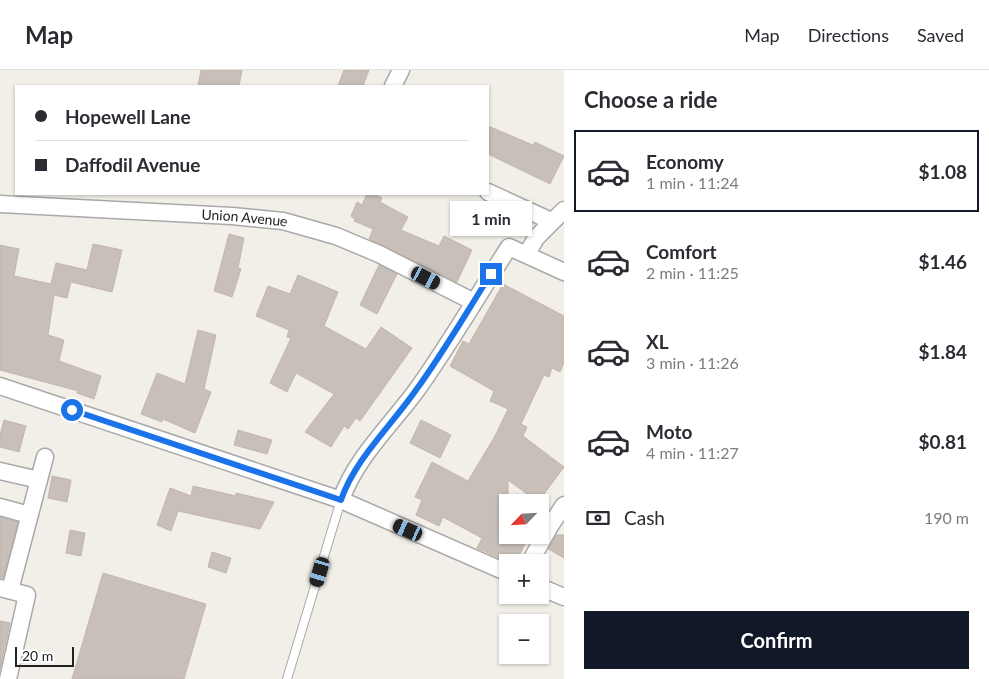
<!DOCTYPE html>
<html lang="en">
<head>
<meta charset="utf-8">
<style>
  :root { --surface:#fff; --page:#f2f2f3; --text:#2b2b33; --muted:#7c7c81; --line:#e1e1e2; --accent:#111827 }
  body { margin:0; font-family:Lato,sans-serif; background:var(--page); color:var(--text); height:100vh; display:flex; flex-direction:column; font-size:19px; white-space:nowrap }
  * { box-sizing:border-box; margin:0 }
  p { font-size:16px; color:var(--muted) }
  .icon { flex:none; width:28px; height:28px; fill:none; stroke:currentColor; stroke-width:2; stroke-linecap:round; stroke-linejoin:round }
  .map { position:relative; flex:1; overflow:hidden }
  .drawer { display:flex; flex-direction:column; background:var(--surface); width:425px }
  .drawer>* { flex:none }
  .guide { position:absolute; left:15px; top:15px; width:474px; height:110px; border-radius:0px; box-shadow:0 1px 4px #0004; display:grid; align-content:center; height:110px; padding:0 20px; background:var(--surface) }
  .needle { width:32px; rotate:245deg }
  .tools { position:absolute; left:499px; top:424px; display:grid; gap:10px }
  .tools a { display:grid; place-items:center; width:50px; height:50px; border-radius:0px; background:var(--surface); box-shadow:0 1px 4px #0004; font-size:25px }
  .scale { position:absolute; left:15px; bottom:12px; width:59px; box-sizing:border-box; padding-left:5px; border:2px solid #222; border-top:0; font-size:14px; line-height:18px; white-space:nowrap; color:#222; -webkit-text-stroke:4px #fff; paint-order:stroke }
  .end { position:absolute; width:22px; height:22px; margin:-11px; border:6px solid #1a73e8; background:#fff; box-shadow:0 0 0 2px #fff }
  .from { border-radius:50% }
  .bubble { position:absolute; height:35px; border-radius:0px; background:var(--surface); box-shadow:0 1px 4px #0004; font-size:16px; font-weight:700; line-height:35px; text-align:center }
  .car { position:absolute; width:15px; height:30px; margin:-15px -8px; border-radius:6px; box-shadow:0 0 4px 1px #0007; background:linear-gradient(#222 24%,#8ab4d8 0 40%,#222 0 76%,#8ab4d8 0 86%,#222 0) }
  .guide b { display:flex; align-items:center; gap:18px; height:48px; font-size:19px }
  .guide b+b { border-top:1px solid var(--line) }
  .guide i { width:12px; height:12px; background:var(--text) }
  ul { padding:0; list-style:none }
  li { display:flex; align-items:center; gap:15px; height:82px; margin:0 10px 8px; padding:0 10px; border:2px solid transparent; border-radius:0px }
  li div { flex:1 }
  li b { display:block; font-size:19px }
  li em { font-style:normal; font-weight:700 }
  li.active { border-color:var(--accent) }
  li>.icon { width:45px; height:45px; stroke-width:1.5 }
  h2 { padding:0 20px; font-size:22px; line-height:60px }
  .pay { display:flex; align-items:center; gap:12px; height:55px; padding:0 20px; font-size:19px }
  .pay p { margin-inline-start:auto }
  .cta { display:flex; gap:10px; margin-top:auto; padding:10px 20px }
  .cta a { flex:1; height:58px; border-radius:0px; background:var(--accent); color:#fff; font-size:20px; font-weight:700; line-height:58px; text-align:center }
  header { display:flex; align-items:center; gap:30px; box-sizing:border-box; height:70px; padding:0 25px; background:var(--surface); border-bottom:1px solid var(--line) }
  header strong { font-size:24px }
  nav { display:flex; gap:28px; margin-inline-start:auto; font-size:18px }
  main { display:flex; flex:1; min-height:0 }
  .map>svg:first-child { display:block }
  .building { fill:#c7bfb8; stroke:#c4b6ab }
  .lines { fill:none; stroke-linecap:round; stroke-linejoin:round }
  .service-casing { stroke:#a9a9a9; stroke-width:10 }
  .minor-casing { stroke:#a9a9a9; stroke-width:19 }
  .service { stroke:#fff; stroke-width:8 }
  .minor { stroke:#fff; stroke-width:16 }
  .route { stroke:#1a73e8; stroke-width:6 }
  .labels { text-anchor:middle; stroke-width:4; stroke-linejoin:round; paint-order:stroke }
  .street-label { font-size:14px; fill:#222; stroke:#fff }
</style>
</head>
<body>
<header>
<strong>Map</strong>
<nav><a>Map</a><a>Directions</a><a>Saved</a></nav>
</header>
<main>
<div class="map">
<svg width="564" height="609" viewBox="0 0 564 609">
  <rect width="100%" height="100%" fill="#f2efe9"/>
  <path class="building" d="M201,0H242L239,16H198Z
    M344,0H369L363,16H338Z
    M488,56L533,75L535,72L564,86L550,114L488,84Z
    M367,124H374L382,128L380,132L408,147L401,160L439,176L444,166L472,180L457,212L369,169L373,159L354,151L355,149L351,146L357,132L362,135Z
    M229,164L244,168L238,198L241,199L232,227L214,221Z
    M93,174L122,180L112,222L71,212L67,228L54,225L48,265L64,270L59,291L101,306L94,329L77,323L78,321L0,300V175L19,179L14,206L51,214L56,193L87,200Z
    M379,195L397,204L377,244L360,235Z
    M298,205L338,222L324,256L366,279L381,257L412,278L360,351L356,348L348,359L344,356L331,377L305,362L334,324L296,303L287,322L270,313L291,268L287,267L289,260L256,246L268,216L290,224Z
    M503,214L564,246V292L560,302L552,298L549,307L544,305L521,354L527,357L523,366L564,397L538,432L508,410V465H534L531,470L528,468L516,492H509L477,478L482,468L443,447L439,456L416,445L422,430L415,427L432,392L468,411L495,366L508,339L490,331L494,321L450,296L463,271L469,274Z
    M198,260L216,265L204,319L211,322L195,363L163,349L162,352L141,344L157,303L185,314Z
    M4,350L26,356L19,382L0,377V365Z
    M421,350L451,365L440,388L410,373Z
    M238,360L272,370L267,384L234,375Z
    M52,406L71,410L67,432L48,428Z
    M193,416L236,426V423L274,432L260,459L178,441L171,461L157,455L170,418L191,426Z
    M0,447L18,452L3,508H0Z
    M70,460L85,463L81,486L66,483Z
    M556,465H564V488L548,479Z
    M212,482L231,488L226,503L208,497Z
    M103,503L206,534L184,609H72Z
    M0,551L10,553L0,599Z"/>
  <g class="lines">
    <defs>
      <path id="service" d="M287,609L341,430"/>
      <g id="minor">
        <path d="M393,16L401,0"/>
        <path d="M488,122L551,151"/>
        <path id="s1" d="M0,134L232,146L283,151L336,166L379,184L474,232"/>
        <path d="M527,184L536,168L564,140"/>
        <path d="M0,316L341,430L508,503"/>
        <path d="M0,401L39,410"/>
        <path d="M341,430C355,389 390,356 416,321C449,275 478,225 509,177L564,202"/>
        <path d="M0,437L29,445"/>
        <path d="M530,492L550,456L564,435"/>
        <path d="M540,517L564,527"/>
        <path d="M0,518L27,525L8,609"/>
        <path d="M10,520L45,387"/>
      </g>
    </defs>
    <use href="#service" class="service-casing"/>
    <use href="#minor" class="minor-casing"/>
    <use href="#service" class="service"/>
    <use href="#minor" class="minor"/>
  </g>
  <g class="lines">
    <path class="route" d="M72,340L341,430C355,389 391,356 416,320C443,283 466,243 491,204"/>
  </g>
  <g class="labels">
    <g class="street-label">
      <text dy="5" stroke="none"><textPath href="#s1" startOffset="245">Union Avenue</textPath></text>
    </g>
  </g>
</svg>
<div class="tools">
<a><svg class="needle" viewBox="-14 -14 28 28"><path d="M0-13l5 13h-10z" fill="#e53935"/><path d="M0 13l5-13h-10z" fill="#7c7c81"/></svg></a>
<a>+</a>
<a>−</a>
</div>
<div class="scale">20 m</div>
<i class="end from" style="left:72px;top:340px"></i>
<i class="end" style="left:491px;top:204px"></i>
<div class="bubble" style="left:450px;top:131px;width:82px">1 min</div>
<i class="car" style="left:426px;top:208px;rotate:117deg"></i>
<i class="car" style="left:408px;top:460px;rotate:294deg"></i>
<i class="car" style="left:320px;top:502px;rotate:197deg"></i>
<div class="guide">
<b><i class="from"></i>Hopewell Lane</b>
<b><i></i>Daffodil Avenue</b>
</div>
</div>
<section class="drawer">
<h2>Choose a ride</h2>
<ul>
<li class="active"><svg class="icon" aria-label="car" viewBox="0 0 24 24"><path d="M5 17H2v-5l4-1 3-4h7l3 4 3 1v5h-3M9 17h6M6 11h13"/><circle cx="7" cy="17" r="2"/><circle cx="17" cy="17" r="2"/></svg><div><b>Economy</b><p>1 min · 11:24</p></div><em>$1.08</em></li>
<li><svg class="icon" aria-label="car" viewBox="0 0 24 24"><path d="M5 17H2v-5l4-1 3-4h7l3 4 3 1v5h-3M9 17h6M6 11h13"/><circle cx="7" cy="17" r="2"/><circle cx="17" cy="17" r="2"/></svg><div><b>Comfort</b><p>2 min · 11:25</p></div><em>$1.46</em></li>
<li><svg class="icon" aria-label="car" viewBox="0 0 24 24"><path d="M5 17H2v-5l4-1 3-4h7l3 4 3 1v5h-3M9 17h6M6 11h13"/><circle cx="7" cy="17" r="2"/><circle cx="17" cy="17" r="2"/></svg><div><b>XL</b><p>3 min · 11:26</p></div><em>$1.84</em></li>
<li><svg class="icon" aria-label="car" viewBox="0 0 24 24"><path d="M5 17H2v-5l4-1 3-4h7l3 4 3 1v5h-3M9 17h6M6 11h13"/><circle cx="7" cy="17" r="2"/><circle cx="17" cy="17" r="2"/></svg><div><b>Moto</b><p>4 min · 11:27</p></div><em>$0.81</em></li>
</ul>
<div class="pay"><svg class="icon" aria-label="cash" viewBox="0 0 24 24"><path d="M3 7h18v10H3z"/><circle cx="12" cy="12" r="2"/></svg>Cash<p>190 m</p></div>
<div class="cta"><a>Confirm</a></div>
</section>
</main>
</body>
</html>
